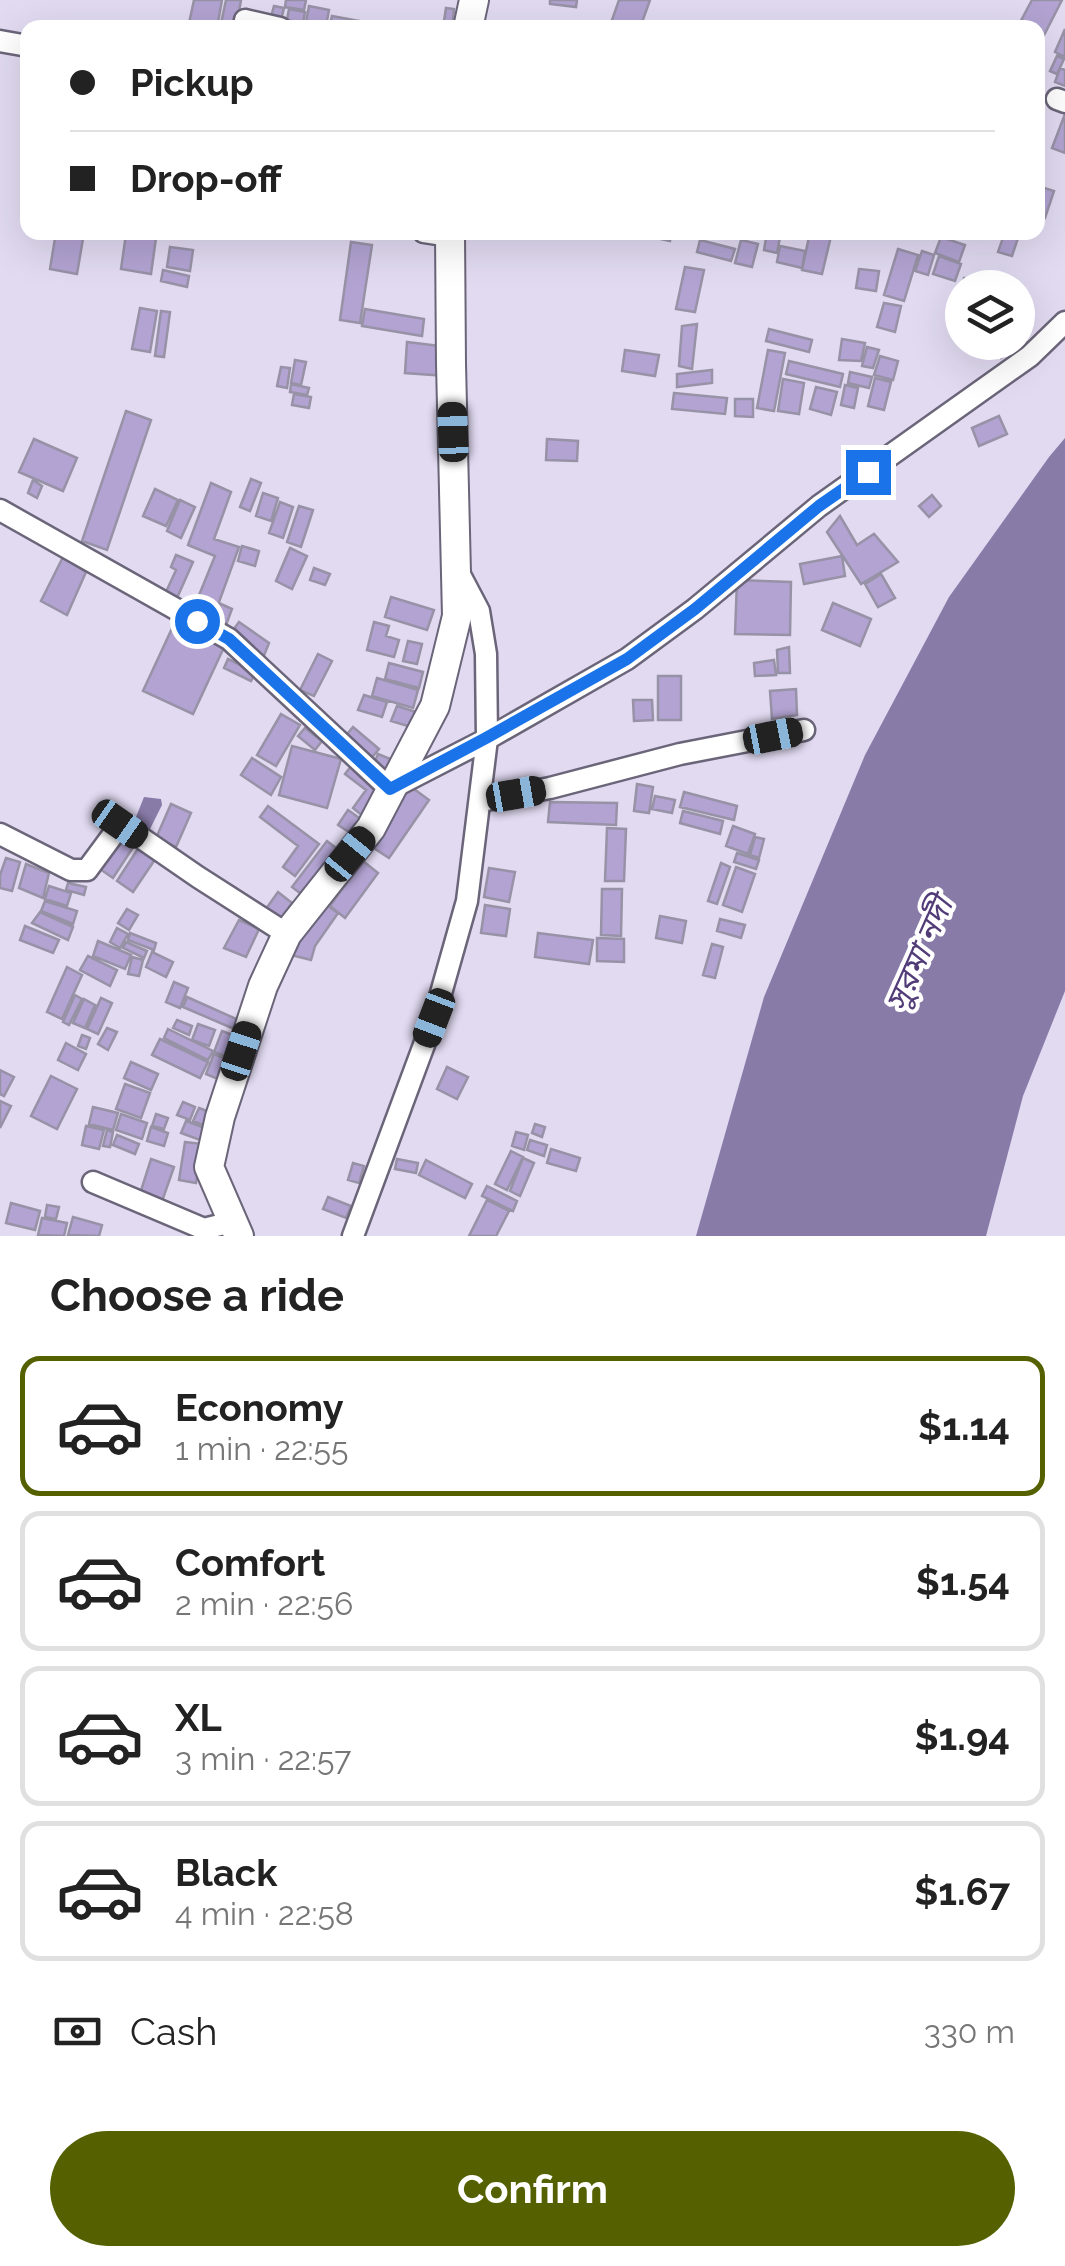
<!DOCTYPE html>
<html lang="en">
<head>
<meta charset="utf-8">
<style>
  :root { --surface:#fff; --page:#f2f2f2; --text:#222; --muted:#767676; --line:#e0e0e0; --accent:#556100 }
  body { margin:0; font-family:Raleway,"Noto Sans Bengali",sans-serif; background:var(--page); color:var(--text); height:100vh; display:flex; flex-direction:column; font-size:38px; white-space:nowrap }
  * { box-sizing:border-box; margin:0 }
  p { font-size:32px; color:var(--muted) }
  .icon { flex:none; width:55px; height:55px; fill:none; stroke:currentColor; stroke-width:2; stroke-linecap:round; stroke-linejoin:round }
  .map { position:relative; height:1236px; overflow:hidden }
  .panel { display:flex; flex-direction:column; background:var(--surface); flex:1 }
  .panel>* { flex:none }
  .hud { position:absolute; left:20px; top:20px; width:1025px; height:220px; border-radius:20px; box-shadow:0 10px 40px #0002; display:grid; align-content:center; height:220px; padding:0 50px; background:var(--surface) }
  .buttons { position:absolute; left:945px; top:270px; display:grid; gap:20px }
  .buttons a { display:grid; place-items:center; width:90px; height:90px; border-radius:50%; background:var(--surface); box-shadow:0 10px 40px #0002; font-size:50px }
  .end { position:absolute; width:45px; height:45px; margin:-22px; border:12px solid #1a73e8; background:#fff; box-shadow:0 0 0 5px #fff }
  .from { border-radius:50% }
  .car { position:absolute; width:30px; height:60px; margin:-30px -15px; border-radius:12px; box-shadow:0 0 8px 2px #0007; background:linear-gradient(#222 24%,#8ab4d8 0 40%,#222 0 76%,#8ab4d8 0 86%,#222 0) }
  .hud b { display:flex; align-items:center; gap:35px; height:95px; font-size:38px }
  .hud b+b { border-top:2px solid var(--line) }
  .hud i { width:25px; height:25px; background:var(--text) }
  ul { padding:0; list-style:none }
  li { display:flex; align-items:center; gap:30px; height:140px; margin:0 20px 15px; padding:0 30px; border:5px solid var(--line); border-radius:20px }
  li div { flex:1 }
  li b { display:block; font-size:38px }
  li em { font-style:normal; font-weight:700 }
  li.current { border-color:var(--accent) }
  li>.icon { width:90px; height:90px; stroke-width:1.5 }
  h2 { padding:0 50px; font-size:45px; line-height:120px }
  .pay { display:flex; align-items:center; gap:25px; height:110px; padding:0 50px; font-size:38px }
  .pay p { margin-inline-start:auto }
  .cta { display:flex; gap:20px; margin-top:auto; padding:20px 50px }
  .cta a { flex:1; height:115px; border-radius:60px; background:var(--accent); color:#fff; font-size:40px; font-weight:700; line-height:115px; text-align:center }
  .map>svg:first-child { display:block }
  .water { fill:#897ba8 }
  .building { fill:#b2a3d2; stroke:#9892a7; stroke-width:2.5 }
  .lines { fill:none; stroke-linecap:round; stroke-linejoin:round }
  .street-casing { stroke:#6b6579; stroke-width:25 }
  .secondary-casing { stroke:#6b6579; stroke-width:32 }
  .street { stroke:#fff; stroke-width:20 }
  .secondary { stroke:#fff; stroke-width:28 }
  .route { stroke:#1a73e8; stroke-width:12 }
  .labels { text-anchor:middle; stroke-width:8; stroke-linejoin:round; paint-order:stroke }
  .water-label { font-size:32px; font-style:italic; fill:#523c78; stroke:#fff }
</style>
</head>
<body>
<div class="map">
<svg width="1065" height="1236" viewBox="0 0 1065 1236">
  <rect width="100%" height="100%" fill="#e1daf1"/>
  <path class="water" d="M1065,438V991L1023,1096L986,1236H696L764,997L865,755L949,597L1049,457Z
    M144,797L161,799L162,805L149,831L134,822Z"/>
  <path class="building" d="M194,0H222L217,28H188Z
    M226,0H241L236,28H220Z
    M286,0H306L304,10L285,7Z
    M550,0H577L576,7L550,4Z
    M619,0H650L640,28H633L612,20Z
    M1032,0H1062L1038,47V28H1017Z
    M274,6L284,8L281,20L271,17Z
    M309,6L329,10L326,26L306,22Z
    M446,8L454,9L452,28H443Z
    M289,9L305,12L303,23L287,20Z
    M332,16L359,21L357,28H329Z
    M1065,29V57L1055,52Z
    M1057,56L1064,59L1057,74L1050,71Z
    M1060,68L1065,70V86L1055,82Z
    M1065,114V153L1052,148Z
    M1038,186L1054,191L1045,218L1038,216Z
    M56,232L84,233L77,274L50,269Z
    M648,232H672L670,241L647,236Z
    M767,232H781L777,253L764,250Z
    M810,232H832L822,274L802,270Z
    M1005,232H1020L1012,256L998,252Z
    M126,234L156,238L151,274L121,269Z
    M941,237L965,245L959,262L935,253Z
    M700,240L735,249L731,261L697,252Z
    M741,240L758,244L752,267L735,263Z
    M351,242L372,245L360,323L340,320Z
    M780,246L805,251L802,268L777,262Z
    M170,247L193,250L190,271L167,267Z
    M898,249L918,255L904,301L884,295Z
    M922,251L934,255L928,275L915,271Z
    M939,256L961,264L955,281L933,274Z
    M685,267L704,270L695,312L676,309Z
    M859,269L879,271L876,291L856,288Z
    M163,270L189,276L187,287L161,281Z
    M964,278L1001,288H962V320L957,319Z
    M1018,292L1028,294L1025,331L1018,330Z
    M884,303L901,306L895,332L877,327Z
    M140,308L157,311L150,352L132,349Z
    M365,309L424,319L422,336L362,326Z
    M161,311L170,312L164,357L155,356Z
    M697,324L692,369L679,366L682,326Z
    M769,329L812,340L809,352L766,341Z
    M1018,330L1026,341L1001,358L994,347L1000,342H1018Z
    M842,339L865,343L861,361L839,360Z
    M407,342L449,347L446,376L405,373Z
    M867,347L879,350L873,368L862,366Z
    M625,350L659,355L655,376L622,371Z
    M768,350L785,353L774,411L757,408Z
    M880,356L898,361L893,380L874,375Z
    M295,360L306,362L301,385L291,383Z
    M789,361L843,374L840,387L786,374Z
    M281,367L290,368L287,388L277,386Z
    M712,370V383L677,387V374Z
    M850,372L872,377L869,388L848,383Z
    M875,378L891,382L884,410L868,406Z
    M783,379L804,383L799,414L778,411Z
    M291,384L309,388L307,395L290,392Z
    M845,385L858,388L854,408L841,405Z
    M816,387L837,392L831,415L810,409Z
    M674,393L727,398L725,414L672,409Z
    M294,394L311,397L309,408L292,405Z
    M735,399H753V417L735,416Z
    M126,411L151,420L107,550L82,541Z
    M999,416L1007,434L979,446L972,428Z
    M34,439L77,458L63,491L19,472Z
    M547,439L578,441L577,461L546,460Z
    M251,479L261,483L250,511L240,507Z
    M33,480L42,486L37,498L28,493Z
    M211,483L231,492L214,539L239,547L214,616L195,605L215,556L188,545Z
    M155,489L178,500L166,526L143,516Z
    M263,493L278,498L271,521L256,516Z
    M932,495L941,506L929,517L919,506Z
    M180,500L195,507L181,538L167,531Z
    M280,502L293,507L283,538L269,533Z
    M299,506L313,510L301,547L287,542Z
    M840,516L857,545L874,534L898,562L861,584L827,532Z
    M242,546L259,551L255,566L238,561Z
    M290,548L307,556L292,589L276,581Z
    M176,555L193,562L177,598L166,592L176,570L171,567Z
    M842,556L845,576L804,584L800,564Z
    M63,557L86,572L67,615L41,601Z
    M314,568L330,574L325,585L310,580Z
    M881,574L895,598L878,607L865,584Z
    M737,580L791,582L790,635L735,634Z
    M391,597L434,610L427,630L385,617Z
    M833,603L871,619L860,646L822,630Z
    M221,604L232,609L226,625L214,620Z
    M175,622L225,645L193,714L143,691Z
    M239,622L269,643L263,658L231,633Z
    M374,622L389,626L386,636L399,640L394,657L367,650Z
    M408,641L422,644L417,664L403,661Z
    M789,647L790,673H778L777,650Z
    M318,654L332,661L314,696L300,690Z
    M228,659L256,672L251,681L224,668Z
    M774,660L776,675L755,676L754,663Z
    M389,663L423,672L419,688L385,679Z
    M658,676H681V720H658Z
    M377,678L418,690L413,708L372,696Z
    M796,689L797,715L772,719L770,691Z
    M364,695L387,702L382,717L358,710Z
    M633,700H652L653,720L634,721Z
    M397,706L416,712L411,727L391,721Z
    M281,714L300,725L276,766L257,755Z
    M353,727L379,749L369,761L343,739Z
    M305,728L322,741L315,750L298,736Z
    M292,746L341,759L327,808L279,795Z
    M378,754L395,761L391,771L374,764Z
    M252,758L281,777L271,795L241,775Z
    M352,765L384,790L364,817L353,808L366,790L345,774Z
    M637,784L653,787L649,813L634,811Z
    M410,786L429,800L389,858L369,845Z
    M684,792L737,806L734,820L680,807Z
    M655,796L675,800L672,813L652,809Z
    M550,802L617,803L616,825L548,822Z
    M171,804L191,813L176,847L156,838Z
    M268,806L319,844L295,876L283,867L298,846L260,817Z
    M348,810L362,820L352,834L338,825Z
    M683,811L723,821L720,834L680,823Z
    M733,826L755,834L748,854L726,846Z
    M607,828L626,829L624,881H605Z
    M755,837L764,839L759,858L750,855Z
    M121,838L134,846L113,878L100,869Z
    M327,841L340,851L305,897L292,887Z
    M141,844L158,855L133,892L117,881Z
    M737,853L759,860L756,869L734,862Z
    M6,858L20,862L12,891L0,888V875Z
    M363,861L378,873L345,918L330,906Z
    M721,863L730,867L717,904L708,901Z
    M26,864L49,873L43,898L19,888Z
    M736,867L755,874L742,912L723,905Z
    M489,868L515,872L509,902L484,897Z
    M68,883L86,887L84,895L66,890Z
    M49,886L71,893L67,906L45,899Z
    M602,889H622L621,936L601,935Z
    M278,892L292,903L277,924L263,913Z
    M45,901L77,911L73,924L41,911Z
    M321,901L338,913L315,946L311,960L291,955Z
    M485,905L510,909L506,936L481,933Z
    M127,909L138,915L129,930L118,923Z
    M40,912L73,927L68,940L32,923Z
    M660,916L686,921L682,943L656,938Z
    M720,919L745,925L741,938L717,931Z
    M239,920L259,929L246,957L224,948Z
    M25,926L59,940L53,953L20,940Z
    M117,928L128,934L120,948L110,942Z
    M130,933L156,943L154,950L128,940Z
    M538,933L593,940L589,964L535,957Z
    M597,938L624,939V962L597,961Z
    M98,941L131,955L125,969L93,956Z
    M126,942L147,951L144,958L123,948Z
    M712,944L723,947L715,978L703,975Z
    M152,952L173,962L166,977L146,967Z
    M88,956L117,970L110,986L80,970Z
    M132,957L143,960L139,976L128,974Z
    M67,967L82,975L62,1019L47,1012Z
    M174,982L188,988L180,1008L166,1002Z
    M75,995L82,999L69,1025L63,1022Z
    M187,997L243,1022L239,1031L183,1007Z
    M101,998L112,1003L98,1034L87,1029Z
    M84,999L95,1005L85,1028L73,1023Z
    M177,1020L192,1026L189,1035L173,1028Z
    M198,1024L215,1030L209,1046L192,1040Z
    M107,1028L117,1032L108,1050L98,1044Z
    M168,1029L213,1051L208,1060L164,1038Z
    M222,1031L238,1037L230,1058L214,1052Z
    M82,1035L90,1038L86,1049L78,1046Z
    M160,1039L208,1062L200,1078L152,1055Z
    M66,1043L86,1054L78,1070L58,1060Z
    M214,1054L231,1061L223,1081L206,1074Z
    M131,1062L158,1074L151,1090L124,1078Z
    M447,1067L468,1077L457,1099L437,1089Z
    M0,1070L14,1077L4,1096L0,1094Z
    M51,1076L77,1089L57,1129L31,1116Z
    M125,1084L150,1093L141,1118L116,1109Z
    M0,1101L11,1106L0,1128Z
    M183,1102L195,1107L190,1120L177,1115Z
    M93,1107L118,1113L113,1130L89,1124Z
    M199,1108L212,1113L206,1126L193,1121Z
    M121,1114L147,1123L142,1139L116,1130Z
    M156,1114L168,1118L164,1129L152,1126Z
    M186,1121L205,1128L200,1140L181,1133Z
    M535,1124L545,1127L542,1137L532,1133Z
    M86,1126L104,1130L99,1149L82,1145Z
    M151,1127L168,1133L164,1146L147,1141Z
    M107,1130L113,1132L110,1147L103,1146Z
    M516,1132L528,1135L524,1150L512,1146Z
    M117,1135L139,1144L135,1154L113,1145Z
    M530,1140L547,1145L544,1156L527,1150Z
    M185,1142L203,1144L196,1183L179,1180Z
    M551,1149L580,1158L576,1171L547,1163Z
    M511,1151L523,1157L507,1190L495,1184Z
    M523,1158L534,1163L520,1196L510,1191Z
    M151,1159L174,1167L160,1207L138,1200Z
    M397,1159L418,1163L416,1173L395,1169Z
    M426,1160L472,1184L465,1198L419,1175Z
    M353,1163L364,1166L359,1183L348,1180Z
    M487,1186L517,1201L513,1211L482,1196Z
    M328,1197L351,1206L346,1218L323,1209Z
    M487,1200L509,1211L496,1236H469Z
    M11,1203L40,1211L35,1230L6,1223Z
    M47,1205L59,1207L56,1219L45,1217Z
    M73,1217L102,1225L99,1236L68,1235Z
    M42,1218L67,1223L64,1236L38,1235Z"/>
  <g class="lines">
    <defs>
      <path id="street" d="M244,28L245,20L280,28
        M0,41L28,46
        M1057,99L1065,102
        M424,232L450,236
        M0,510L229,639L390,789L487,739L627,659L695,609L819,506L1030,356L1065,322
        M481,801L550,788L680,754L804,730
        M0,834L71,870H87L121,824L198,877L287,934
        M93,1182L204,1229L232,1222
        M353,1236L434,1018L467,901L487,739L486,654L479,611L459,573"/>
      <path id="secondary" d="M468,28L474,0
        M239,1236L209,1167L220,1117L263,986L287,934L371,828L435,706L457,616L451,364L450,232"/>
    </defs>
    <use href="#street" class="street-casing"/>
    <use href="#secondary" class="secondary-casing"/>
    <use href="#street" class="street"/>
    <use href="#secondary" class="secondary"/>
  </g>
  <g class="lines">
    <path class="route" d="M197,621L229,639L390,789L486,738L627,659L695,609L819,506L868,472"/>
  </g>
  <g class="labels">
    <g class="water-label">
      <text transform="translate(919 954) rotate(-66)" y="11">সুরমা নদী</text>
    </g>
  </g>
</svg>
<div class="buttons">
<a><svg class="icon" aria-label="layers" viewBox="0 0 24 24"><path d="M12 4l9 5-9 5-9-5zM3 14l9 5 9-5"/></svg></a>
</div>
<i class="end from" style="left:197px;top:621px"></i>
<i class="end" style="left:868px;top:472px"></i>
<i class="car" style="left:453px;top:432px;rotate:358deg"></i>
<i class="car" style="left:773px;top:736px;rotate:79deg"></i>
<i class="car" style="left:516px;top:794px;rotate:80deg"></i>
<i class="car" style="left:120px;top:824px;rotate:125deg"></i>
<i class="car" style="left:350px;top:854px;rotate:39deg"></i>
<i class="car" style="left:434px;top:1018px;rotate:201deg"></i>
<i class="car" style="left:241px;top:1051px;rotate:18deg"></i>
<div class="hud">
<b><i class="from"></i>Pickup</b>
<b><i></i>Drop-off</b>
</div>
</div>
<section class="panel">
<h2>Choose a ride</h2>
<ul>
<li class="current"><svg class="icon" aria-label="car" viewBox="0 0 24 24"><path d="M5 17H2v-5l4-1 3-4h7l3 4 3 1v5h-3M9 17h6M6 11h13"/><circle cx="7" cy="17" r="2"/><circle cx="17" cy="17" r="2"/></svg><div><b>Economy</b><p>1 min · 22:55</p></div><em>$1.14</em></li>
<li><svg class="icon" aria-label="car" viewBox="0 0 24 24"><path d="M5 17H2v-5l4-1 3-4h7l3 4 3 1v5h-3M9 17h6M6 11h13"/><circle cx="7" cy="17" r="2"/><circle cx="17" cy="17" r="2"/></svg><div><b>Comfort</b><p>2 min · 22:56</p></div><em>$1.54</em></li>
<li><svg class="icon" aria-label="car" viewBox="0 0 24 24"><path d="M5 17H2v-5l4-1 3-4h7l3 4 3 1v5h-3M9 17h6M6 11h13"/><circle cx="7" cy="17" r="2"/><circle cx="17" cy="17" r="2"/></svg><div><b>XL</b><p>3 min · 22:57</p></div><em>$1.94</em></li>
<li><svg class="icon" aria-label="car" viewBox="0 0 24 24"><path d="M5 17H2v-5l4-1 3-4h7l3 4 3 1v5h-3M9 17h6M6 11h13"/><circle cx="7" cy="17" r="2"/><circle cx="17" cy="17" r="2"/></svg><div><b>Black</b><p>4 min · 22:58</p></div><em>$1.67</em></li>
</ul>
<div class="pay"><svg class="icon" aria-label="cash" viewBox="0 0 24 24"><path d="M3 7h18v10H3z"/><circle cx="12" cy="12" r="2"/></svg>Cash<p>330 m</p></div>
<div class="cta"><a>Confirm</a></div>
</section>
</body>
</html>
